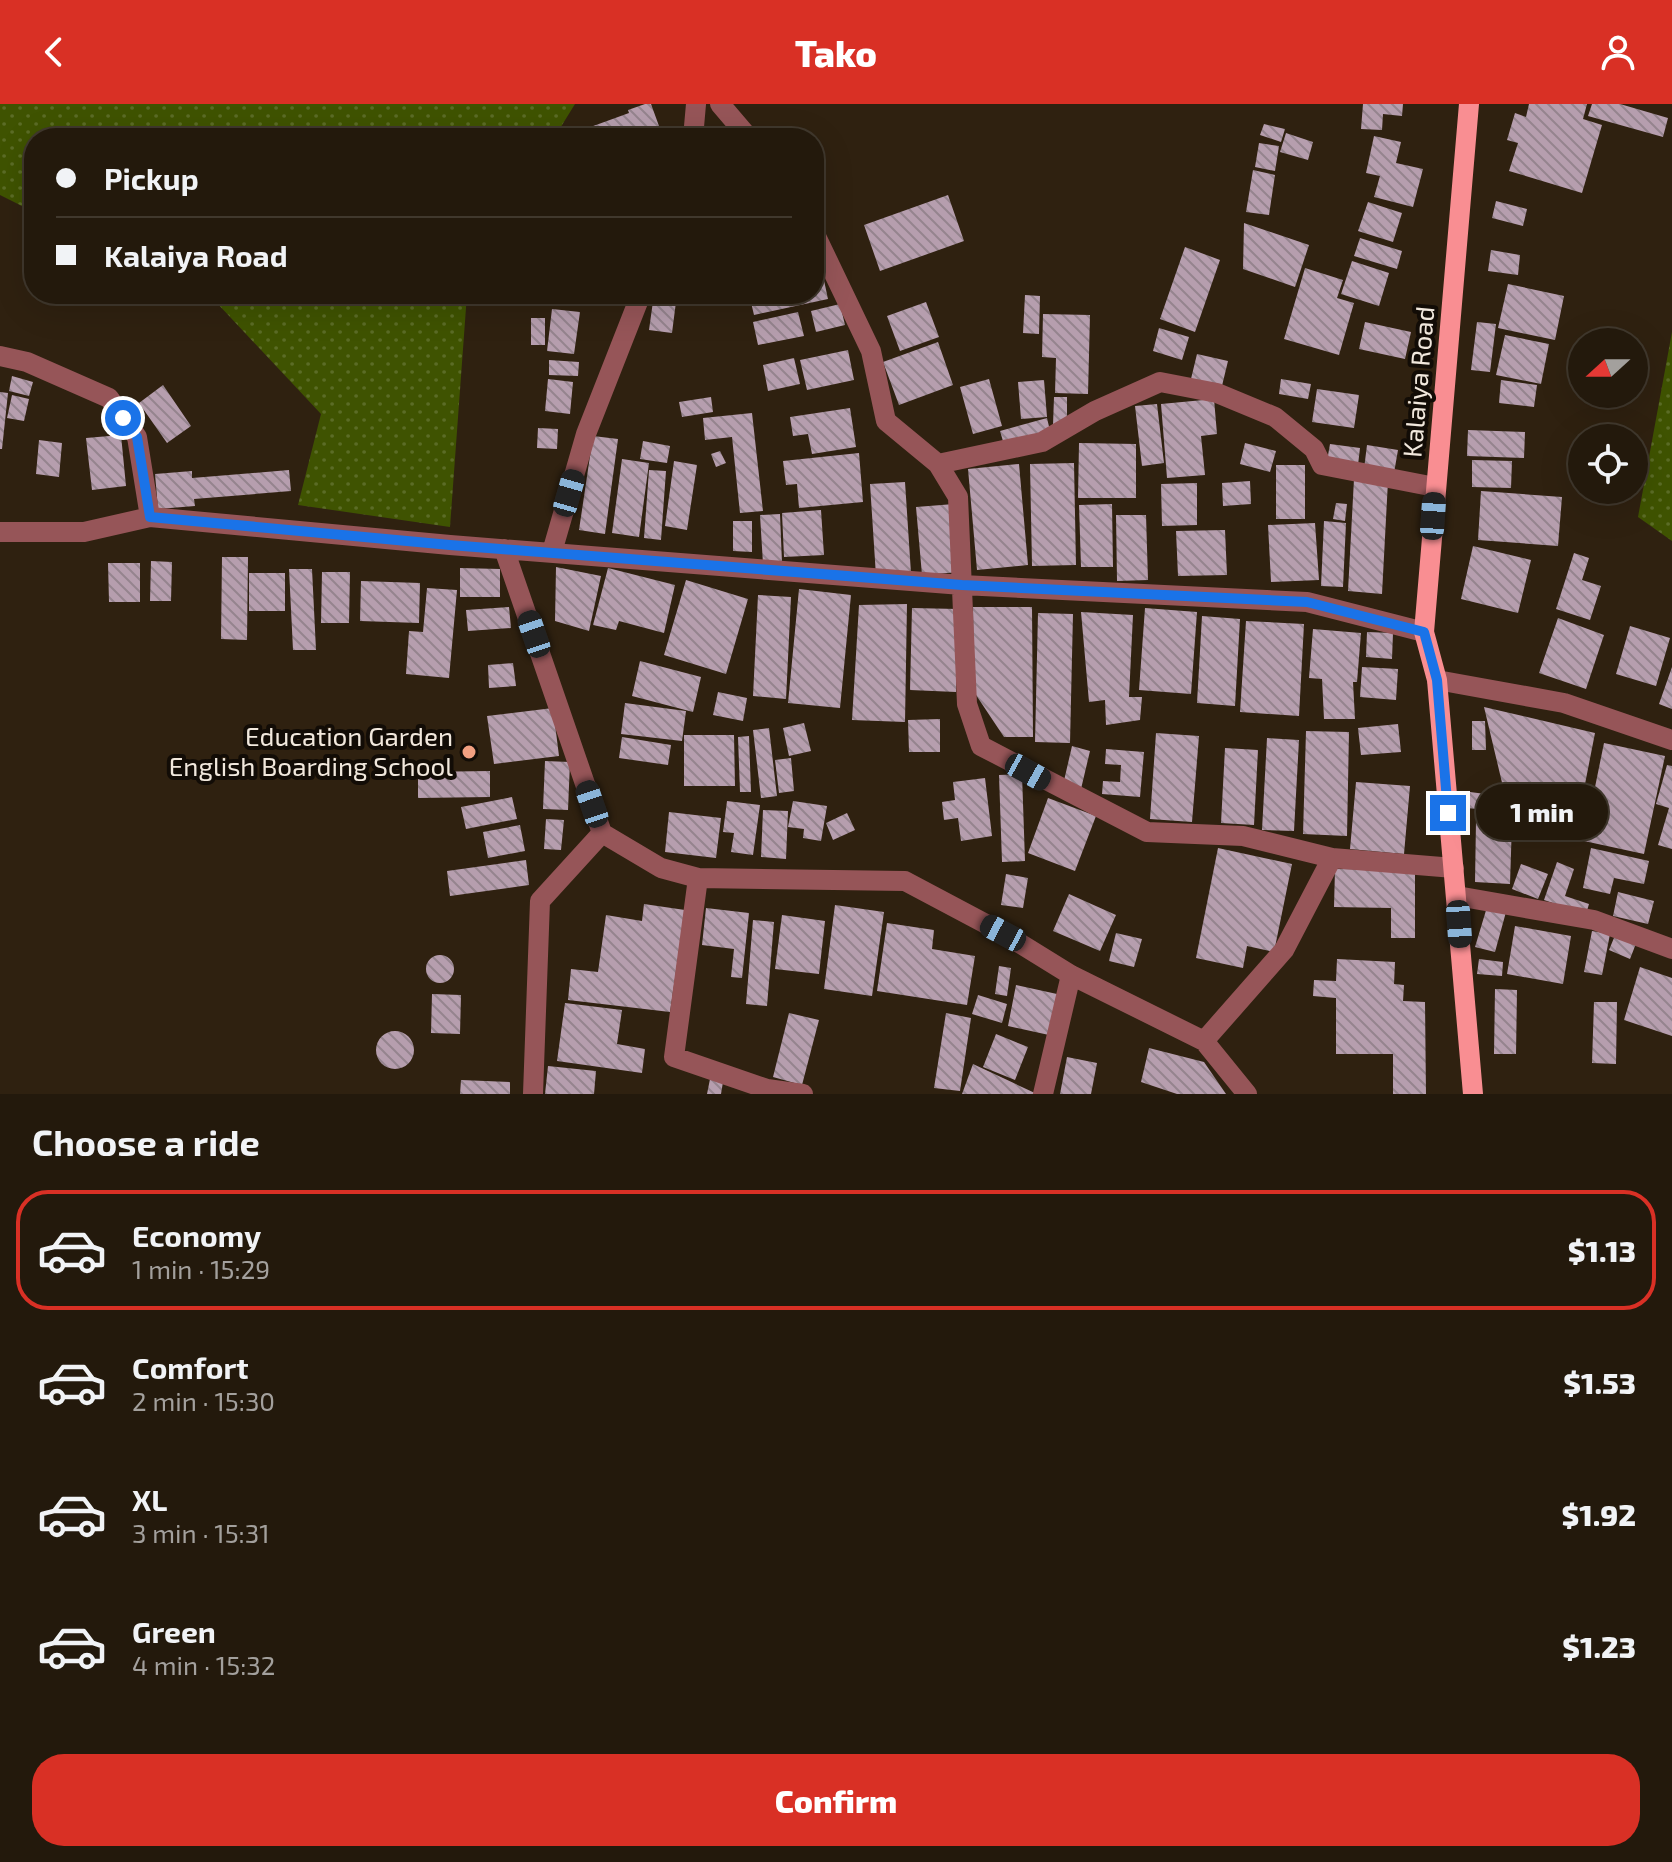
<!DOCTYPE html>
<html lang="en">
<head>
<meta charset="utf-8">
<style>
  :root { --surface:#23190c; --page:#2b2215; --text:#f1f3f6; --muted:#a3a09d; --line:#40382d; --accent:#d93025 }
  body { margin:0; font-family:"Exo 2",sans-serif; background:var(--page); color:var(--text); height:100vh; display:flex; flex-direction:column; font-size:30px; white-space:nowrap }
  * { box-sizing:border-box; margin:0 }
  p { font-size:26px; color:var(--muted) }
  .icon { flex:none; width:44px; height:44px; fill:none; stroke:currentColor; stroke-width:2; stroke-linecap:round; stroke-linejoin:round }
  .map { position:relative; height:990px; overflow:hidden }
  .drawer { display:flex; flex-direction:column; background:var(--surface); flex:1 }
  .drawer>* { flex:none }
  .guide { position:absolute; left:24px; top:24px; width:800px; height:176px; border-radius:32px; box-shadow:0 8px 32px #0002,0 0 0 2px var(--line); display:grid; align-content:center; height:176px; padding:0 32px; background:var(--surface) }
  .needle { width:52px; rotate:249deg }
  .tools { position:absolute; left:1568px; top:224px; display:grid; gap:16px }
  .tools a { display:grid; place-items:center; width:80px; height:80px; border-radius:50%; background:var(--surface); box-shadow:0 8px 32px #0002,0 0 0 2px var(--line); font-size:40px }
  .end { position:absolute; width:36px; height:36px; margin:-18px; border:10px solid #1a73e8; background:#fff; box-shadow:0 0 0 4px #fff }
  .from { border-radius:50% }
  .bubble { position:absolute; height:56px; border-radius:28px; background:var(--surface); box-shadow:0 8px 32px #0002,0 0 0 2px var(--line); font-size:26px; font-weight:800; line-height:56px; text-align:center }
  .car { position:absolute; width:24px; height:48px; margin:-24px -12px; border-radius:10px; box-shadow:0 0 6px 2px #0007; background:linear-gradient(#222 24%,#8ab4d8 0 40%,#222 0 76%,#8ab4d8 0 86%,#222 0) }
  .guide b { display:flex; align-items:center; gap:28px; height:76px; font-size:30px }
  .guide b+b { border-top:2px solid var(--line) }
  .guide i { width:20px; height:20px; background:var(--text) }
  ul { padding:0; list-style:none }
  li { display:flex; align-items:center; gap:24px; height:120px; margin:0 16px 12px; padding:0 16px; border:4px solid transparent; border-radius:32px }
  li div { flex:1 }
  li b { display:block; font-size:30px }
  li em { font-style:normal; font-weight:800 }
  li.current { border-color:var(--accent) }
  li>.icon { width:72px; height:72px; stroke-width:1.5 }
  h2 { padding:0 32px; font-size:36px; line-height:96px }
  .action { display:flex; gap:16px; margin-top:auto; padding:16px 32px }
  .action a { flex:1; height:92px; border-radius:32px; background:var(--accent); color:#fff; font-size:32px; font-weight:800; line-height:92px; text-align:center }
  header { display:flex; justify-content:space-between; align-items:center; height:104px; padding:0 32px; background:var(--accent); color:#fff; font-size:36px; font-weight:800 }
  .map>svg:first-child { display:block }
  .grass { fill:url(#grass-dots) }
  .building { fill:url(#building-back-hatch) }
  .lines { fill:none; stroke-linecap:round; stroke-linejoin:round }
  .minor { stroke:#965558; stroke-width:20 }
  .major { stroke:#f98e92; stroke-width:20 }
  .route { stroke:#1a73e8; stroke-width:10 }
  .poi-dot { fill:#f2a081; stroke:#120c06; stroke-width:3 }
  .labels { text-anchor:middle; stroke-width:8; stroke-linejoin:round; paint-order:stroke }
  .street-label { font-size:26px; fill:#f1e8dd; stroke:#120c06 }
  .poi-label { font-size:26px; fill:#f1e8dd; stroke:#120c06; text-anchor:end }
</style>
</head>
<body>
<header><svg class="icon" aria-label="back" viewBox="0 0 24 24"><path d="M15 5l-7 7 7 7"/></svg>Tako<svg class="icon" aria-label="person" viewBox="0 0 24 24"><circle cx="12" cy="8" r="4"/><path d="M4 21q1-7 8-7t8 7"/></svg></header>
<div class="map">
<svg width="1672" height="990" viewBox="0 0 1672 990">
  <defs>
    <pattern id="grass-dots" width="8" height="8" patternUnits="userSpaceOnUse" patternTransform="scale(2)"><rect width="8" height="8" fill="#3f5301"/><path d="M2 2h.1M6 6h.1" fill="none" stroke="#5b6c26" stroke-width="1.8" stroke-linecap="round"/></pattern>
    <pattern id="building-back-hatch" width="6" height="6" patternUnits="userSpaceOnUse" patternTransform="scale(2)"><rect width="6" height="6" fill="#b69eae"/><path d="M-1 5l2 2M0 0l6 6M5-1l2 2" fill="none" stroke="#95848e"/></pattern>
  </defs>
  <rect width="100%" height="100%" fill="#2f2110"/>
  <path class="grass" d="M0,0H575L554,34H34V108L0,91Z
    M200,190H467L450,423L298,401L321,310L216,198Z
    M1672,228V437L1638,413Z"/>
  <path class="building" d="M645,0H651L659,22L637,30L638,34H588L585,25L629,9L628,6Z
    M1363,0H1403L1402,12L1383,10L1382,26L1361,25Z
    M1529,0H1587L1583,15L1602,21L1582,89L1509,67L1518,39L1507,36L1515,9L1526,13Z
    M1592,0H1620L1668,14L1663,33L1588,12Z
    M1264,20L1285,25L1281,38L1260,31Z
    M1286,29L1313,38L1308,56L1280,48Z
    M1374,32L1401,38L1396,59L1423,65L1413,103L1374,93L1380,72L1366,69Z
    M1259,39L1279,42L1275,67L1255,63Z
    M1253,66L1275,71L1269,111L1246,108Z
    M948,91L964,137L880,167L864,121Z
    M1496,97L1527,105L1523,122L1492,114Z
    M1368,98L1402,109L1393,138L1358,127Z
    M1244,119L1309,141L1295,183L1243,165Z
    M1360,134L1402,147L1397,165L1354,152Z
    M1185,143L1220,156L1195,228L1160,215Z
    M1491,146L1520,151L1518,171L1488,167Z
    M1352,157L1389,169L1379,202L1341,190Z
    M1305,164L1343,176L1337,194L1354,199L1339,251L1284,235Z
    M822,167L828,195L754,211L749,190H814V169Z
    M1508,180L1564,192L1555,236L1498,224Z
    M654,190H677L672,229L649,226Z
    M1025,191L1040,192L1039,230L1023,229Z
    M926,198L939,233L900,247L887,212Z
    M840,200L845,221L816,228L811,207Z
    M552,205L580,208L574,250L547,247Z
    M798,208L804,232L758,241L753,218Z
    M1043,210L1090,211L1088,290L1055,289L1056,254L1042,253Z
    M531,214H545V241H531Z
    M1365,218L1411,228L1405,255L1359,245Z
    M1477,218L1496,220L1490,268L1471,266Z
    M1159,224L1189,233L1182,256L1153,247Z
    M1505,231L1549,240L1541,280L1496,271Z
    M938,238L953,281L899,301L883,258Z
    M848,246L854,276L807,286L800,256Z
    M1197,250L1228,257L1221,286L1190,279Z
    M794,254L800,280L768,287L763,261Z
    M549,256L579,258L578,272L549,271Z
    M12,272L33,278L29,292L9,287Z
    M548,275L573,278L570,310L545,307Z
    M989,275L1002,322L973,330L960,283Z
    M1281,275L1311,280L1308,295L1279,290Z
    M1044,276L1047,313L1021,315L1018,278Z
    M1501,276L1537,281L1534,303L1499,299Z
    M163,281L191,322L167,339L139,299Z
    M1317,285L1359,291L1354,324L1312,318Z
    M0,288L8,289L2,345H0Z
    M12,291L29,295L24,317L7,314Z
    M711,293L713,308L682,313L679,298Z
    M1054,293H1067V321H1053Z
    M1214,295L1217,330L1201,332L1205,371L1167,374L1161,300Z
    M1157,300L1164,359L1142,362L1135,302Z
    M850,304L856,343L812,350L808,330L793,332L790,313Z
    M752,309L763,407L740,409L732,333L705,336L703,314Z
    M1047,314L1051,331L1005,344L1000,327Z
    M538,324L558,325L557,345L537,344Z
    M1468,326L1525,328L1524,354L1467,352Z
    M121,331L126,382L92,386L86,334Z
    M593,332L618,335L605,430L579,426Z
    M39,336L62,339L59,373L36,370Z
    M643,337L670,342L667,359L640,355Z
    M1079,339L1136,340V394H1078Z
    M1245,339L1276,347L1270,368L1240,360Z
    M1330,340L1360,344L1358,361L1327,357Z
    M1367,341L1398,346L1394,369L1364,365Z
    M720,347L726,359L716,363L711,350Z
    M859,349L863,398L799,404L797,380L786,381L783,357Z
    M622,355L649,359L639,433L612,429Z
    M1472,356L1512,357L1511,384L1472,383Z
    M674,357L697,361L687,426L665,422Z
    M1074,359L1076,461L1032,462L1030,360Z
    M1019,360L1028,461L977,466L968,365Z
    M1276,361H1305V415H1276Z
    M289,366L291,387L194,395L195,402L158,405L155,370L192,367V374Z
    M649,366L666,367L661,436L644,434Z
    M1354,375L1388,377L1382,490L1348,487Z
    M1250,377L1251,400L1223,402L1222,379Z
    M905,378L911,469L876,472L870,380Z
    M1197,379V421L1162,422L1161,380Z
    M1481,387L1562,393L1558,442L1478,436Z
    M1336,399L1347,400L1345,417L1333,415Z
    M954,400L960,468L922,471L916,403Z
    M1112,400L1113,463H1081L1079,401Z
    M821,406L824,451L784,453L782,409Z
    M780,410L782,459L763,460L760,411Z
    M1116,411H1146L1148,476L1117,477Z
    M733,417H752V448L733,447Z
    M1324,417L1346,419L1343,483L1321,482Z
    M1315,419L1319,476L1271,478L1268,421Z
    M1225,426L1227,471L1178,472L1176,427Z
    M1473,442L1531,456L1518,509L1461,495Z
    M1574,449L1589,454L1582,476L1601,482L1590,516L1556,505Z
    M222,453H248L247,536L221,535Z
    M151,457L172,458L171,497H150Z
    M108,459H140V498H109Z
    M556,463L601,472L589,527L555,517Z
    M460,464L500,465V493H460Z
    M608,464L675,481L664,529L619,517L616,526L593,521Z
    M289,465H312L316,546H293Z
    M322,468H350L349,519H321Z
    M249,469H285V507H249Z
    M686,476L748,495L726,570L664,551Z
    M361,477L420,479L419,519L360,517Z
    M427,484L457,486L449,574L406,570L409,527L423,528Z
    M799,485L851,491L840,604L788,599Z
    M758,491L791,493L786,595L753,592Z
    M907,500L905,618L852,616L859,501Z
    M509,503L511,524L468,527L466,506Z
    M973,503H1032L1033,633H1004L974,588Z
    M912,504L958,505L956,588L910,586Z
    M1145,504L1197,508L1191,590L1139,586Z
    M1081,508L1133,511L1129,593H1142L1140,616L1106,621L1105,596L1089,598Z
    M1038,509L1073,510L1070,639L1035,638Z
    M1202,512L1240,515L1235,602L1197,599Z
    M1558,514L1604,531L1586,585L1539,569Z
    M1246,517L1304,520L1299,612L1240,608Z
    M1630,522L1670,534L1656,582L1616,570Z
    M1313,525L1361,529L1357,578H1353L1355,615H1324L1322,575L1309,574Z
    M1367,528L1393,529L1392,555L1366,553Z
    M640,557L701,573L693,608L632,592Z
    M513,559L516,582L489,584L488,561Z
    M1362,563L1398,565L1396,596L1360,593Z
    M1672,563V605L1659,600Z
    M718,588L747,594L743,617L713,611Z
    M625,599L686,607L682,637L621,630Z
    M1484,603L1595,629L1577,721L1509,708Z
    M553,604L559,652L494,660L487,612Z
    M940,615V648H909L908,616Z
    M1472,617H1485L1486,646H1472Z
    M804,619L811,647L789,652L783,624Z
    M1398,620L1401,648L1361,651L1358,624Z
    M769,624L777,692L761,694L753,626Z
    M1306,627L1349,628L1347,732L1303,730Z
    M1156,629L1199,632L1192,718L1150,715Z
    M684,631H734L735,682H684Z
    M749,632L751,688H740L738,633Z
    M622,633L671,641L668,661L619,654Z
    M1267,634L1299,636L1294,727L1262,726Z
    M1604,639L1665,652L1644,750L1584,737Z
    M1072,642L1090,647L1081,685L1063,681Z
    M1225,644L1258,646L1254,721L1221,719Z
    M1106,645L1144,648L1140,693L1102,690L1103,677L1120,678L1121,661L1105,660Z
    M791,654L794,687L779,689L775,656Z
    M545,657L570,658L568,706L543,705Z
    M1667,661L1672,662V745L1658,741L1669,704L1656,700Z
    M490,667V693L418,694V668Z
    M1022,670L1025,757L1002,758L999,671Z
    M985,674L992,732L961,737L958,714L944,716L942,698L955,696L953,678Z
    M1356,678L1410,682L1404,750L1350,745Z
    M1470,688L1501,692L1499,708L1468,704Z
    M512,693L517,715L466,725L461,703Z
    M1048,694L1096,712L1075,767L1028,749Z
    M727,697L760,701L753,751L731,748L734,729L723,728Z
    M793,697L827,702L821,737L803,734L804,725L788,723Z
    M763,706L788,707L786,755L761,753Z
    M669,708L721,714L716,754L665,748Z
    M847,709L855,726L833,736L826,719Z
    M546,715L564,716L561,746L544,745Z
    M1476,717L1512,718L1510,780L1475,778Z
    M520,721L525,747L488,754L483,728Z
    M1218,744L1292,760L1274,848L1247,842L1243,864L1196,854Z
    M1591,744L1649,757L1644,780L1614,774L1610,790L1583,784Z
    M526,756L529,781L450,792L447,767Z
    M1557,758L1574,765L1565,792L1589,800L1586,810L1544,796Z
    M1521,760L1548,770L1538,795L1512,785Z
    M1335,765L1415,766V834H1391V804L1334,803Z
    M1006,770L1028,774L1023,804L1001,801Z
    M1618,788L1654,797L1648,820L1613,812Z
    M1069,790L1116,811L1100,847L1053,827Z
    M644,800L685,806L670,908L568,896L571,865L598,868L606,811L642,817Z
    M835,801L884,808L872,892L824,885Z
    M1487,803L1506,808L1495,848L1475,843Z
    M706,804L749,809L742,874L731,873L734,845L702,841Z
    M782,811L825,817L819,870L775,865Z
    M753,816L774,818L767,902L746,900Z
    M887,819L934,826L932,845L975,852L967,901L877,887Z
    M1515,822L1571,832L1563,880L1507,870Z
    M1592,827L1610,830L1602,871L1584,868Z
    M1116,829L1142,835L1134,863L1109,857Z
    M1616,829L1637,837L1630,855L1609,846Z
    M426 865a14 14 0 1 1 28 0a14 14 0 1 1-28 0Z
    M1337,855L1395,858L1394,880L1404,881L1403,897L1425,898L1426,990H1393V950H1336V894L1313,892L1314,876L1336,877Z
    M1479,855L1503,858L1502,872L1477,870Z
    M999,862L1011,864L1007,892L995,890Z
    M1640,863L1672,874V932L1624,916Z
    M1016,881L1057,890L1049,931L1008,922Z
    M1495,885L1517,886L1516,950H1494Z
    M432,890L461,891L460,930L431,929Z
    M978,891L1007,900L1002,919L972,910Z
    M1594,898H1617L1616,960L1592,959Z
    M565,899L622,906L617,940L645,945L642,969L557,957Z
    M789,909L819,916L802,981L773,973Z
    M946,909L971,914L960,987L934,984Z
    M376 946a19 19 0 1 1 38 0a19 19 0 1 1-38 0Z
    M996,930L1028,943L1015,976L983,963Z
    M1149,944L1204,958L1226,990H1177L1141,978Z
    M1067,953L1097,959L1091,990H1060Z
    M973,960L1037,990H962Z
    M548,962L596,967L594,990H545Z
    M710,975L723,978L721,990H707Z
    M461,976L510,978V990H460Z"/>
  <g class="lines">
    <path class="minor" d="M720,0L749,34
      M693,34L696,0
      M814,128L871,247L886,317L938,360L1042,338L1095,307L1160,278L1217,289L1275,313L1314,345L1322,361L1435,383
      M0,252L27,258L109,294L137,333L150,413
      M938,360L958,393L967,600L981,642L1147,728L1243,732L1332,754
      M0,428H84L150,413L450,441L962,481L1307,498L1424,528
      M504,445L602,729L661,764L698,774L905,777L1003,829L1071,871L1204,937L1247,990
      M552,448L586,330L641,190
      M1437,576L1564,599L1672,636
      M698,774L674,953L767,985L803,990
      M1457,792L1594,816L1672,845
      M1204,937L1284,846L1332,754L1454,764
      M533,990L540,797L602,729
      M1043,990L1071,871"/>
    <path class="major" d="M1469,0L1424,528L1437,576L1473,990"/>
  </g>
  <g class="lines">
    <path class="route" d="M123,314L137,333L150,413L450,441L962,481L1307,498L1424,528L1437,576L1448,709"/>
  </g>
  <circle class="poi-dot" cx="469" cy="648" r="8"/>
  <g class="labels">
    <g class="street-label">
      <text transform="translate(1419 278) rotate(-85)" y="9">Kalaiya Road</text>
    </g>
    <g class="poi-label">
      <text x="453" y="642">Education Garden<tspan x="453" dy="30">English Boarding School</tspan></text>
    </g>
  </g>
</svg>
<div class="tools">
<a><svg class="needle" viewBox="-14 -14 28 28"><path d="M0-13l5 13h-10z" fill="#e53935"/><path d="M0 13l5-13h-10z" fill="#a3a09d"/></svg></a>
<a><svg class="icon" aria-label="locate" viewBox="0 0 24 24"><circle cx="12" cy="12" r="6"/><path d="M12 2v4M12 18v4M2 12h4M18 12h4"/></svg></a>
</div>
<i class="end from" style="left:123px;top:314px"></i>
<i class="end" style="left:1448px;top:709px"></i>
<div class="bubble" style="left:1476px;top:680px;width:132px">1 min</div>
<i class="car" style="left:569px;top:389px;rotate:16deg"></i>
<i class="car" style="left:1433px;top:412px;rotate:4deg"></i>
<i class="car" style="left:534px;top:530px;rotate:341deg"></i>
<i class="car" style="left:1028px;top:668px;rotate:119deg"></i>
<i class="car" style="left:592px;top:700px;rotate:341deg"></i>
<i class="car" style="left:1459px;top:820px;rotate:176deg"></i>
<i class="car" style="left:1003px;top:829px;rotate:298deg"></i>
<div class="guide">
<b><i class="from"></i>Pickup</b>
<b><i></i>Kalaiya Road</b>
</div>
</div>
<section class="drawer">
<h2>Choose a ride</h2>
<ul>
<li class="current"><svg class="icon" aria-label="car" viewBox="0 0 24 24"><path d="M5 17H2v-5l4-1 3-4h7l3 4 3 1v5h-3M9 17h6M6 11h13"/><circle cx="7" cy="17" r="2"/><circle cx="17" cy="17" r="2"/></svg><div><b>Economy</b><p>1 min · 15:29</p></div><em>$1.13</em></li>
<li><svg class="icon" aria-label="car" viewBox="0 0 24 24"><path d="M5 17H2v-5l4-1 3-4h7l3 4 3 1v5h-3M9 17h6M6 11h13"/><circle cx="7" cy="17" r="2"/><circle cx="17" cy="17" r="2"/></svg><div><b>Comfort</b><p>2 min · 15:30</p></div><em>$1.53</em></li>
<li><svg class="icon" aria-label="car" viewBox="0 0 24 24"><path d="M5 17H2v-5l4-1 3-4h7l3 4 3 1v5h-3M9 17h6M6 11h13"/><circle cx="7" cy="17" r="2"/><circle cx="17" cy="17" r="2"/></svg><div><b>XL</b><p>3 min · 15:31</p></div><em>$1.92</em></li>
<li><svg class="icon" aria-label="car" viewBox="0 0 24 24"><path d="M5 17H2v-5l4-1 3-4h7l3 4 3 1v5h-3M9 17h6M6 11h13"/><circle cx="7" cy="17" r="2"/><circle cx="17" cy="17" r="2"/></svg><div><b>Green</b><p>4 min · 15:32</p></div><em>$1.23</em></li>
</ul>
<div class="action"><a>Confirm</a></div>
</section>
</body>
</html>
